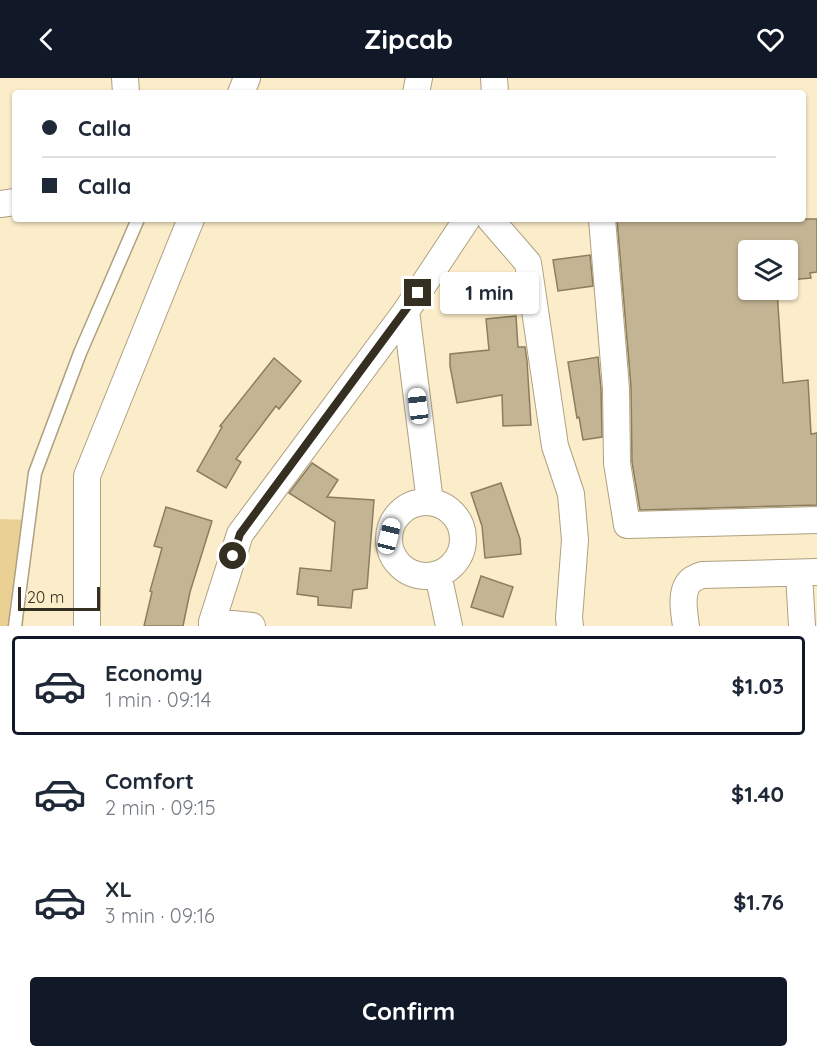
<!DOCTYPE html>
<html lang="en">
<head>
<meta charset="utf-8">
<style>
  :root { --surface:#fff; --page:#f6f6f7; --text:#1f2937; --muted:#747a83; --line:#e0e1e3; --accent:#111827 }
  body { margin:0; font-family:Quicksand,sans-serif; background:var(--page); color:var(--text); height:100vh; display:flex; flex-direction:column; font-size:22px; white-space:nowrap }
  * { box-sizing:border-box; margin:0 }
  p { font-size:20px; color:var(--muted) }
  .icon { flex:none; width:33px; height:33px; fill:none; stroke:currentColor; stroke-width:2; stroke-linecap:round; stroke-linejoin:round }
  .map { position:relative; height:548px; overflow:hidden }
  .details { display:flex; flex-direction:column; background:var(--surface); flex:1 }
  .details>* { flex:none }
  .top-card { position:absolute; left:12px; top:12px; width:794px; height:132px; border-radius:6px; box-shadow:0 2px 4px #0004; display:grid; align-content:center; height:132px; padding:0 30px; background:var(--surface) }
  .controls { position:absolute; left:738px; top:162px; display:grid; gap:12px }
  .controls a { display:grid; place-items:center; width:60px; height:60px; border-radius:6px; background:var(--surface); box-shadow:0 2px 4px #0004; font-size:30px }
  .scale { position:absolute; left:18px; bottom:15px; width:82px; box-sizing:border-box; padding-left:6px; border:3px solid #352f22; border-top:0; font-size:16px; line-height:21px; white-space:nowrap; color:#352f22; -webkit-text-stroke:4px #fbecca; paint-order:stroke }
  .end { position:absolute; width:27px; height:27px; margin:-14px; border:8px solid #352f22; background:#fff; box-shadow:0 0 0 3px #fff }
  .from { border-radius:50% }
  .bubble { position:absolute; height:42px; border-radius:6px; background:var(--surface); box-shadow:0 2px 4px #0004; font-size:20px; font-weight:800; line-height:42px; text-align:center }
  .car { position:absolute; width:18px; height:36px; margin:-18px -9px; border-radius:8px; box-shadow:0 0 4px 2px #0007; background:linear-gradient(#fff 24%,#345 0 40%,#fff 0 76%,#345 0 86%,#fff 0) }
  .top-card b { display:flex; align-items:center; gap:21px; height:57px; font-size:22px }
  .top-card b+b { border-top:2px solid var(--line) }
  .top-card i { width:15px; height:15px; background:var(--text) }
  ul { padding:10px 0 0; list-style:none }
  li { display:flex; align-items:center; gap:18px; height:99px; margin:0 12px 9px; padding:0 18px; border:3px solid transparent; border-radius:6px }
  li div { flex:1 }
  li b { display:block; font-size:22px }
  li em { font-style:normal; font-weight:800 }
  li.selected { border-color:var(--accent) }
  li>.icon { width:54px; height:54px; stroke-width:1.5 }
  .primary-button { display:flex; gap:12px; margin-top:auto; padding:12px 30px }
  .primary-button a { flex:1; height:69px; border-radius:6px; background:var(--accent); color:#fff; font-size:24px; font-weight:800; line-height:69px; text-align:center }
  header { display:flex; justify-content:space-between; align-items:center; height:78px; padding:0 30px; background:var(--accent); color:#fff; font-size:27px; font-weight:800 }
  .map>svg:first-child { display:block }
  .green { fill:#ebd093 }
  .building { fill:#c3b494; stroke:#8b7d5e; stroke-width:1.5 }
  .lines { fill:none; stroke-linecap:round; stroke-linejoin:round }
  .service-casing { stroke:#afa181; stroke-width:15 }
  .minor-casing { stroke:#afa181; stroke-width:28 }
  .service { stroke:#fff; stroke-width:12 }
  .minor { stroke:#fff; stroke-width:26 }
  .route { stroke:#352f22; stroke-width:8 }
</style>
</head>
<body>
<header><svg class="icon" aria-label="back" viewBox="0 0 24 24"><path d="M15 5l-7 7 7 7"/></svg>Zipcab<svg class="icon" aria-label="heart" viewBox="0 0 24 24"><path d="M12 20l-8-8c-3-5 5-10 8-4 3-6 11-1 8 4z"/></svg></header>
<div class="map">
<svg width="817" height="548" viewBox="0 0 817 548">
  <rect width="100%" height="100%" fill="#fbecca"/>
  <path class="green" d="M0,441L33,442L23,548H0Z"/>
  <path class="building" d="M617,141H817V194L810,195L811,200L788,202V172H748V212H777L783,305L808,302L811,356L817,355V427L640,432L632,384L631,309Z
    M590,177L593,208L558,213L553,182Z
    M516,238L518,269H525L527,283L531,347L503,348L502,317L457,325L450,288V276L489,272L486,241Z
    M598,279L601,311L602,359L583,362L579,339L577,340L568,284Z
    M274,280L301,303L279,331L276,328L236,381L241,384L226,410L197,393L222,349L220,348Z
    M312,385L338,402L327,419L374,422L367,510L353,512L351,530L318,527V519L297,516L300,490L331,493L335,444L289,415Z
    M501,405L520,461L521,476L485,480L482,448L471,415Z
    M166,429L212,443L190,514L183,548H144L152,514L150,513L162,470L154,468Z
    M481,498L513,509L503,539L471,529Z"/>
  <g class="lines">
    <defs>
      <path id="service" d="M15,548L35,395L80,275L138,141"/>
      <path id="minor" d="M125,0L126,15
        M494,0L495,15
        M241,15L247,0
        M416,15L419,0
        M0,126L15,124
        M490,141L528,185L555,368L571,416L575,462L569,540L570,548
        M602,141L616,310L617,385L627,447L817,442
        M406,233L430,424
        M389 461a37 37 0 1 1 74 0a37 37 0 1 1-74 0Z
        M438,496L449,548
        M799,496L802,548
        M212,544L252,548
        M87,548V398L191,141
        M212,548V544L240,456L406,233L467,141
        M686,548C684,534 679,510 693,501C696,499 699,498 702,497L817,494"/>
    </defs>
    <use href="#service" class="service-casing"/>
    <use href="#minor" class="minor-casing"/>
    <use href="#service" class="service"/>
    <use href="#minor" class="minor"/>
  </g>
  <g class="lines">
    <path class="route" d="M233,478L240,456L418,215"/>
  </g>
</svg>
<div class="controls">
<a><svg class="icon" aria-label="layers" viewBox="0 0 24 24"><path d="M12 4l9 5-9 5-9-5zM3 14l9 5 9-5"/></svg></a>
</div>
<div class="scale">20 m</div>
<i class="end from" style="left:233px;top:478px"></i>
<i class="end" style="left:418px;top:215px"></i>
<div class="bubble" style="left:440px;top:194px;width:99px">1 min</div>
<i class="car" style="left:418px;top:328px;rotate:353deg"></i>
<i class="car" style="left:389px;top:458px;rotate:14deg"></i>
<div class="top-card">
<b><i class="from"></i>Calla</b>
<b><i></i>Calla</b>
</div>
</div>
<section class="details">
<ul>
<li class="selected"><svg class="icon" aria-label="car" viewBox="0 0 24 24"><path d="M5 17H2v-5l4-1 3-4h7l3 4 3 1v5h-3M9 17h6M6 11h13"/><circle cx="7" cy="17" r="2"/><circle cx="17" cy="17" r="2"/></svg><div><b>Economy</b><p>1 min · 09:14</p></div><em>$1.03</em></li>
<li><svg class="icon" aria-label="car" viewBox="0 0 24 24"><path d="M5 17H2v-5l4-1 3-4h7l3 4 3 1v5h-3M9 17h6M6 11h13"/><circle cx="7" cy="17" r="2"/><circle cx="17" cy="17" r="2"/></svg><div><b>Comfort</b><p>2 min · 09:15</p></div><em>$1.40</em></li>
<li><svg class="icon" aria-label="car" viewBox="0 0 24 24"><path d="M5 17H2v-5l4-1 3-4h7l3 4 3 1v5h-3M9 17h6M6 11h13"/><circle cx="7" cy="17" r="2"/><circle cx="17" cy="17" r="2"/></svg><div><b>XL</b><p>3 min · 09:16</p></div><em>$1.76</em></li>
</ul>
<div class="primary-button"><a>Confirm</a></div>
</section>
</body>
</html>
